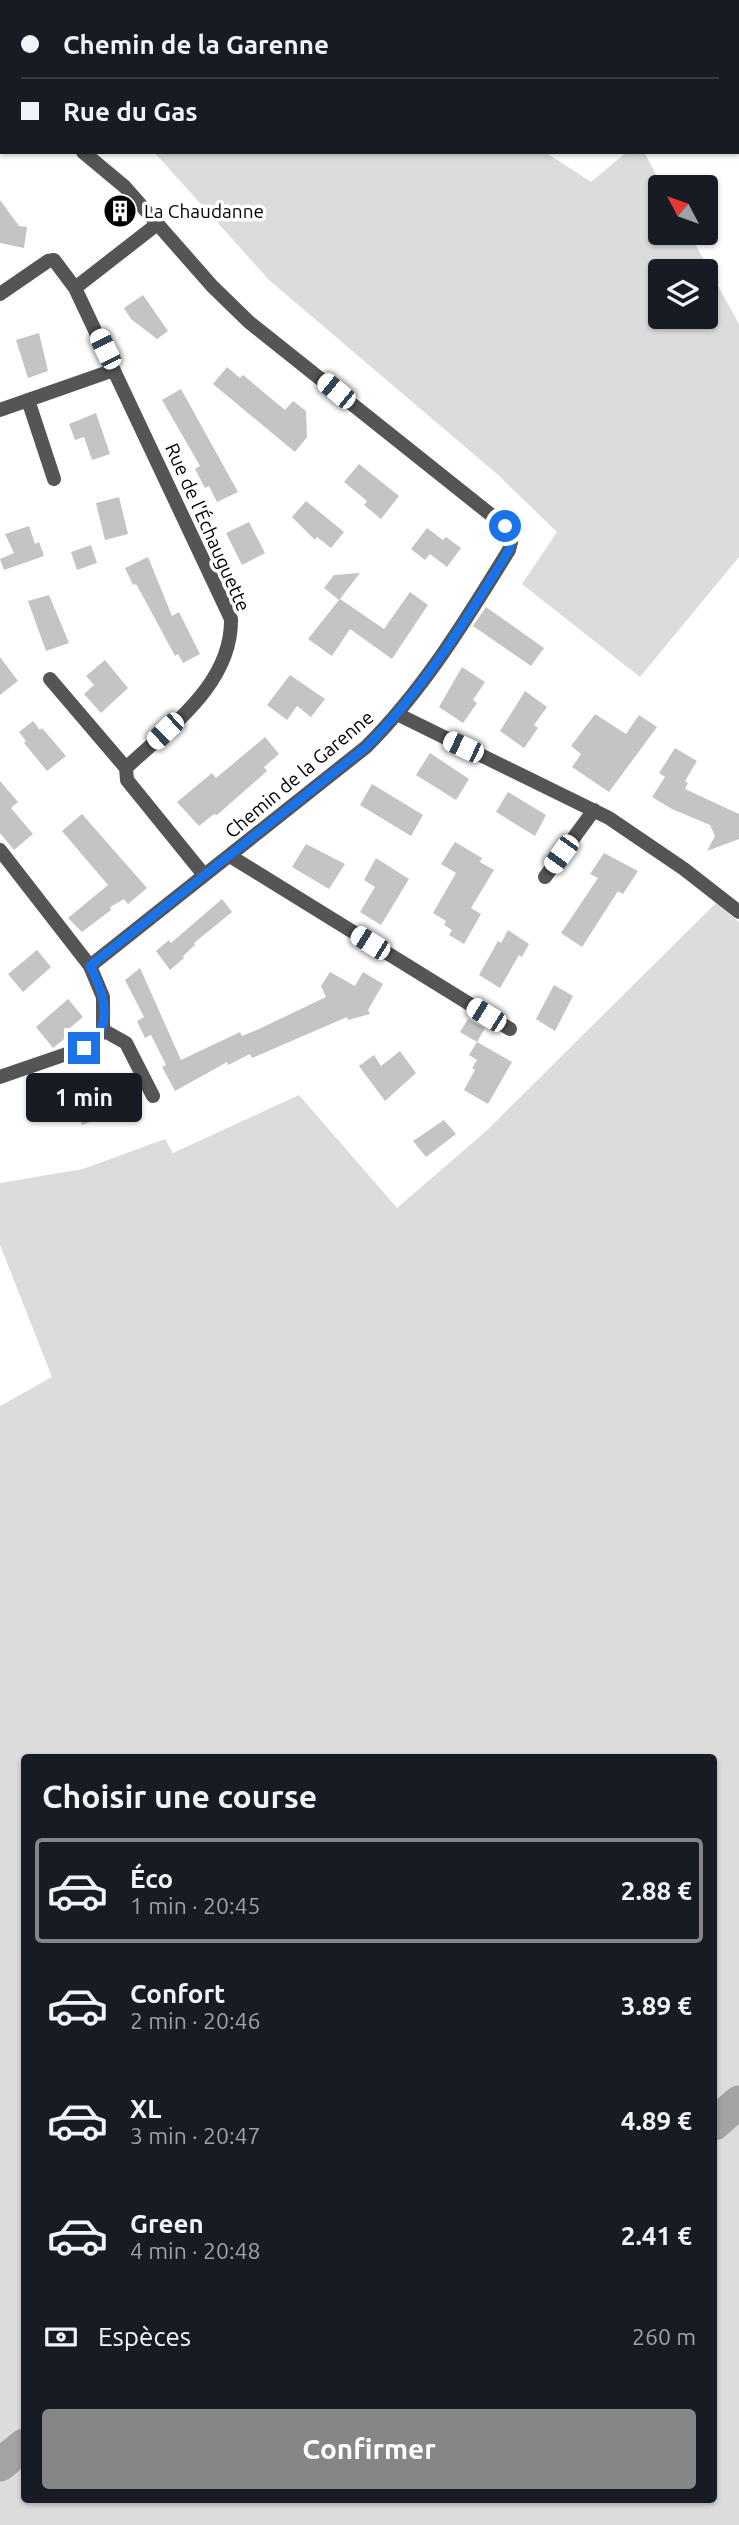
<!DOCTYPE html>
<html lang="fr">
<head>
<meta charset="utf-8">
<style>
  :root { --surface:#171b24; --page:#242831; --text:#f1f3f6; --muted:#9ea1a6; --line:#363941; --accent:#858687 }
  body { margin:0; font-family:Ubuntu,sans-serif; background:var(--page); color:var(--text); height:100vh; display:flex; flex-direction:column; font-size:26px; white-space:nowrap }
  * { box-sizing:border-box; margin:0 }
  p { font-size:23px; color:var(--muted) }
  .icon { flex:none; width:38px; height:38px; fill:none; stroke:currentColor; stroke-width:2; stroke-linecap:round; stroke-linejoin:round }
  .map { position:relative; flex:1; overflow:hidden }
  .side { position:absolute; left:21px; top:1754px; width:696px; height:749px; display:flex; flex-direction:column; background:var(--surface); border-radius:7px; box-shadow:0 2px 5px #0004 }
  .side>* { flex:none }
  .top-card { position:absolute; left:0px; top:0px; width:740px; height:154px; box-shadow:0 2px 5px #0004; display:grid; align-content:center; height:154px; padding:0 21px; background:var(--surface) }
  .needle { width:46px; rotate:311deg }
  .controls { position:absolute; left:648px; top:175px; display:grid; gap:14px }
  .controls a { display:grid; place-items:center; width:70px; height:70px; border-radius:7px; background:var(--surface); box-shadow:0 2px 5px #0004; font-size:35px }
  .end { position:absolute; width:32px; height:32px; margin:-16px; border:9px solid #1a73e8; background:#fff; box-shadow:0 0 0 4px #fff }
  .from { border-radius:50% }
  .bubble { position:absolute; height:49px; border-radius:7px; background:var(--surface); box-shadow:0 2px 5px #0004; font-size:23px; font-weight:700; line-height:49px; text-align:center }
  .car { position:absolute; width:21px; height:42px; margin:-21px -10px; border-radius:9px; box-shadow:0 0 5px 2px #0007; background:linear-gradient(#fff 24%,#345 0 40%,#fff 0 76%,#345 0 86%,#fff 0) }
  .top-card b { display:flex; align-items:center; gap:24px; height:66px; font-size:26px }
  .top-card b+b { border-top:2px solid var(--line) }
  .top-card i { width:18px; height:18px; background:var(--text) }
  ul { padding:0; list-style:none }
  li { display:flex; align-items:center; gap:21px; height:105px; margin:0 14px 10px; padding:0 7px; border:4px solid transparent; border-radius:7px }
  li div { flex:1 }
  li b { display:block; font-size:26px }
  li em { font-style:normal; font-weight:700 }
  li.active { border-color:var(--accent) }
  li>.icon { width:63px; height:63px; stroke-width:1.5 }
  h2 { padding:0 21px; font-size:32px; line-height:84px }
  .pay { display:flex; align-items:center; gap:18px; height:77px; padding:0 21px; font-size:26px }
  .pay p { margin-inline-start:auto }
  .cta { display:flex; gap:14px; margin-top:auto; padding:14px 21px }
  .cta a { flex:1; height:80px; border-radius:7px; background:var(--accent); color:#fff; font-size:28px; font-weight:700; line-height:80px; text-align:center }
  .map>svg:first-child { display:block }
  .green { fill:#dcdcdc; fill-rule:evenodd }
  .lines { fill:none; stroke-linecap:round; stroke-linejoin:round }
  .river { stroke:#a3a3a3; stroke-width:33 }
  .building { fill:#c4c4c4 }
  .minor { stroke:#555; stroke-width:14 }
  .tertiary { stroke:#555; stroke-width:14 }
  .route { stroke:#1a73e8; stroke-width:9 }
  .labels { text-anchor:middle; stroke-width:7; stroke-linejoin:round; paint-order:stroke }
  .poi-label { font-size:19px; fill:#000; stroke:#fff; text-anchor:start }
  .street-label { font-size:19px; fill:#000; stroke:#fff }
</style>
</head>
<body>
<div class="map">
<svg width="739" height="2525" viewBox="0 0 739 2525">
  <rect width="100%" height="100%" fill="#fff"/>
  <path class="green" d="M18,0H407L409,2H18Z
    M154,152H545L591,182L627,152H644L663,187H660V233H689L739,324V557L640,677L522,584L557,532L497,474L269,280ZM705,271V317H660V271Z
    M716,903L739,922V2525H0V1406L52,1377L0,1245V1183L83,1169L165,1139L173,1153L299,1095L397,1208L485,1132ZM24,1757H714V2499H24Z"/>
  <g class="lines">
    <path class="river" d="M714,2124L739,2102
      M0,2465L24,2445"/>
  </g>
  <path class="building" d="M0,200L19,226L27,227L24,248L0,243Z
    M143,295L168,331L157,339L131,319L124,308Z
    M39,333L48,371L28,378L16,340Z
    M227,367L240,378L243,375L285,410L293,401L306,411L307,437L295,452L213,384Z
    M181,389L238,492L217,502L209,486L205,488L195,469L200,466L162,400Z
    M96,413L110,454L92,460L84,437L75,440L69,424Z
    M359,464L399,496L381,519L364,505L367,501L344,482Z
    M119,497L128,534L105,540L96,503Z
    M306,501L344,532L331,548L317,537L315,540L292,517Z
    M249,522L265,553L242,565L226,533Z
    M29,526L35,544L39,542L44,556L4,570L0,559L14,553L5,534Z
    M427,528L443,540L446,537L461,548L447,567L430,554L425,560L411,549Z
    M91,545L97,563L77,570L71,552Z
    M148,557L172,616L179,612L200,654L183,663L178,654L175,656L146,602L136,584L133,585L125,568Z
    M360,573L340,599L384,629L410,592L428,605L392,659L350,629L332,656L308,639L339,600L324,588L334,575Z
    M49,595L69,643L46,651L28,601Z
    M486,607L544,648L531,666L473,626Z
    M0,657L18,681L0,695Z
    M105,660L128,688L101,713L84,694L94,685L86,676Z
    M462,667L485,682L473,700L477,703L463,723L439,707Z
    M290,675L325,699L311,717L297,706L287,720L267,705Z
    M525,691L547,707L534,725L538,728L524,748L500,731Z
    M595,714L626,734L639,715L657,727L609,792L572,767L581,754L571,746Z
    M33,721L40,730L42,728L66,756L47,771L24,743L26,741L19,732Z
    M265,737L279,754L264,767L267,771L217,815L214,814L199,826L177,802L212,773L216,778Z
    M675,748L697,761L685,781L688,783L685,789L739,814V839L707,851L715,836L710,825L672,809L652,797L665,777L659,773Z
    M430,753L469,779L456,800L416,775Z
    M0,781L18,802L11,808L33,834L14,850L0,833Z
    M372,784L423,815L411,836L360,805Z
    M508,792L546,815L535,836L496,812Z
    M82,814L147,888L128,904L124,899L110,907L111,910L82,932L68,918L108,885L62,831Z
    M455,842L482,858L480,862L494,870L471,908L481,914L464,944L449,935L452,930L444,925L446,921L433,913L456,873L441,864Z
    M306,844L345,864L329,889L292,867Z
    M604,853L638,871L623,894L618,891L582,947L561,933L598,878L590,874Z
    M376,858L409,879L381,925L360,912L375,887L364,880Z
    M222,899L232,912L194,943L195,945L183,956L184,958L170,970L156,951L169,940L171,943Z
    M508,930L529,944L522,957L519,955L500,988L479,975L498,941L501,943Z
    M37,950L51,967L23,992L8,974Z
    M140,968L181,1060L240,1032L242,1036L259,1029L326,997L321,986L330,972L355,986L363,972L383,984L368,1010L370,1014L348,1020L347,1017L252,1058L250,1054L228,1065L227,1062L175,1091L162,1067L166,1065L151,1035L145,1038L137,1021L144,1017L125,980Z
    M554,985L573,996L555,1031L536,1019Z
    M68,999L83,1017L65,1032L68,1036L53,1048L36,1027Z
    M468,1019L485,1028L477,1042L460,1032Z
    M477,1042L512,1062L488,1104L464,1090L475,1070L472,1068L477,1060L469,1055Z
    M400,1051L416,1073L385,1101L359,1066L374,1055L381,1066Z
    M88,1077L95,1097L122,1087L129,1107L82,1125L76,1108L64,1112L55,1090Z
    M444,1120L456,1134L426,1157L413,1141Z"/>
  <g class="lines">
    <path class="minor" d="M0,40L2,43
      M83,152L125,187L212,286L249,322L505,526L512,538L509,550C466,620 424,689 366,747L90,966
      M156,225L75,288L231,619C232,685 169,727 126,768L127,780L204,875
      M0,294L48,261L54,260L75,288
      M28,400L54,479
      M0,410L114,370
      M50,679L126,768
      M399,715L609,818L684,869L739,912
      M0,850L90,966L103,997V1030L126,1043L153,1096
      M230,856L510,1029
      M545,877L594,810
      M0,1077L84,1048L95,1041L103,1030"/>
    <path class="tertiary" d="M183,2L185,0
      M0,129L2,128"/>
  </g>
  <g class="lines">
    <path class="route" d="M84,1048C115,1028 105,995 90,966L366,747C424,689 466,620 509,550L512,538L505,526"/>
  </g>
  <defs>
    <symbol id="building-disc" viewBox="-11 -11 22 22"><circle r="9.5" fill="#000" stroke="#fff"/><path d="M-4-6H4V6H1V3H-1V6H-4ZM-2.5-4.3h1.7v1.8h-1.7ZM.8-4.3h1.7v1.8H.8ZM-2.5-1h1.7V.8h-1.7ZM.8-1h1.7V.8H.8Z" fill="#fff"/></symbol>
  </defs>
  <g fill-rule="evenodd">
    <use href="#building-disc" x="101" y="192" width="38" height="38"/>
  </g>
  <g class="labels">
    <g class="poi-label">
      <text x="144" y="218">La Chaudanne</text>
    </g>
    <g class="street-label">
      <text transform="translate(208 527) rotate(66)" y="7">Rue de l'Échauguette</text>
      <text transform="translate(299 774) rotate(-40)" y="7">Chemin de la Garenne</text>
    </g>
  </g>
</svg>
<div class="controls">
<a><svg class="needle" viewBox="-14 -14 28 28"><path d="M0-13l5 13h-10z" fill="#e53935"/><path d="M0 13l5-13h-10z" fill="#9ea1a6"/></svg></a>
<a><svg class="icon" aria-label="layers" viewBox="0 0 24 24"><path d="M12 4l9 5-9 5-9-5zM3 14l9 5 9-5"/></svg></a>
</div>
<i class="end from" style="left:505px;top:526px"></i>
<i class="end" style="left:84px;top:1048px"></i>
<div class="bubble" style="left:26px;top:1073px;width:116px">1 min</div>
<i class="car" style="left:105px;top:349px;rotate:334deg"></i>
<i class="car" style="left:336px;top:391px;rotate:309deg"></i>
<i class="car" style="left:165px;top:731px;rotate:226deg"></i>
<i class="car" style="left:463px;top:747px;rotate:295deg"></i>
<i class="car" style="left:561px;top:854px;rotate:216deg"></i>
<i class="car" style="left:370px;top:943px;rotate:302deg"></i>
<i class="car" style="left:486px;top:1015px;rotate:302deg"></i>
<div class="top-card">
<b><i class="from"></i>Chemin de la Garenne</b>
<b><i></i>Rue du Gas</b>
</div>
<section class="side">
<h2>Choisir une course</h2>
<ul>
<li class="active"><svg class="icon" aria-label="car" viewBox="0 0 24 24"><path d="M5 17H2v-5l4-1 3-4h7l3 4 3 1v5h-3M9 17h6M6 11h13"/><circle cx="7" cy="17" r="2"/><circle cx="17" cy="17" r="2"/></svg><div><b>Éco</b><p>1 min · 20:45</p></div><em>2.88 €</em></li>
<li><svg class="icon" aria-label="car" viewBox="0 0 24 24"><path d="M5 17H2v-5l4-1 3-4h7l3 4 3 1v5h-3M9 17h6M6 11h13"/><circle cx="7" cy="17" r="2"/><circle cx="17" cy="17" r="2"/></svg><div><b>Confort</b><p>2 min · 20:46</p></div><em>3.89 €</em></li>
<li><svg class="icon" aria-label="car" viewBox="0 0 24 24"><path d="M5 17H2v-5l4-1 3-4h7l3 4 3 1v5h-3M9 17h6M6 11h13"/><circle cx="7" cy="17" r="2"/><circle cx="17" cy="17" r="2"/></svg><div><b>XL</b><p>3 min · 20:47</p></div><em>4.89 €</em></li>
<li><svg class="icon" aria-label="car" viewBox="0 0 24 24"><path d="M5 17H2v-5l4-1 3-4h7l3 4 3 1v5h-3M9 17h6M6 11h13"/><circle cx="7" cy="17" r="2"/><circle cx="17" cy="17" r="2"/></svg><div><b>Green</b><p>4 min · 20:48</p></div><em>2.41 €</em></li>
</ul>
<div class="pay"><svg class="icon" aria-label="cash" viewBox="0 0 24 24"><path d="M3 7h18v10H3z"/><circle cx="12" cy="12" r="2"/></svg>Espèces<p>260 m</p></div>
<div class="cta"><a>Confirmer</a></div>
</section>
</div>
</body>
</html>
